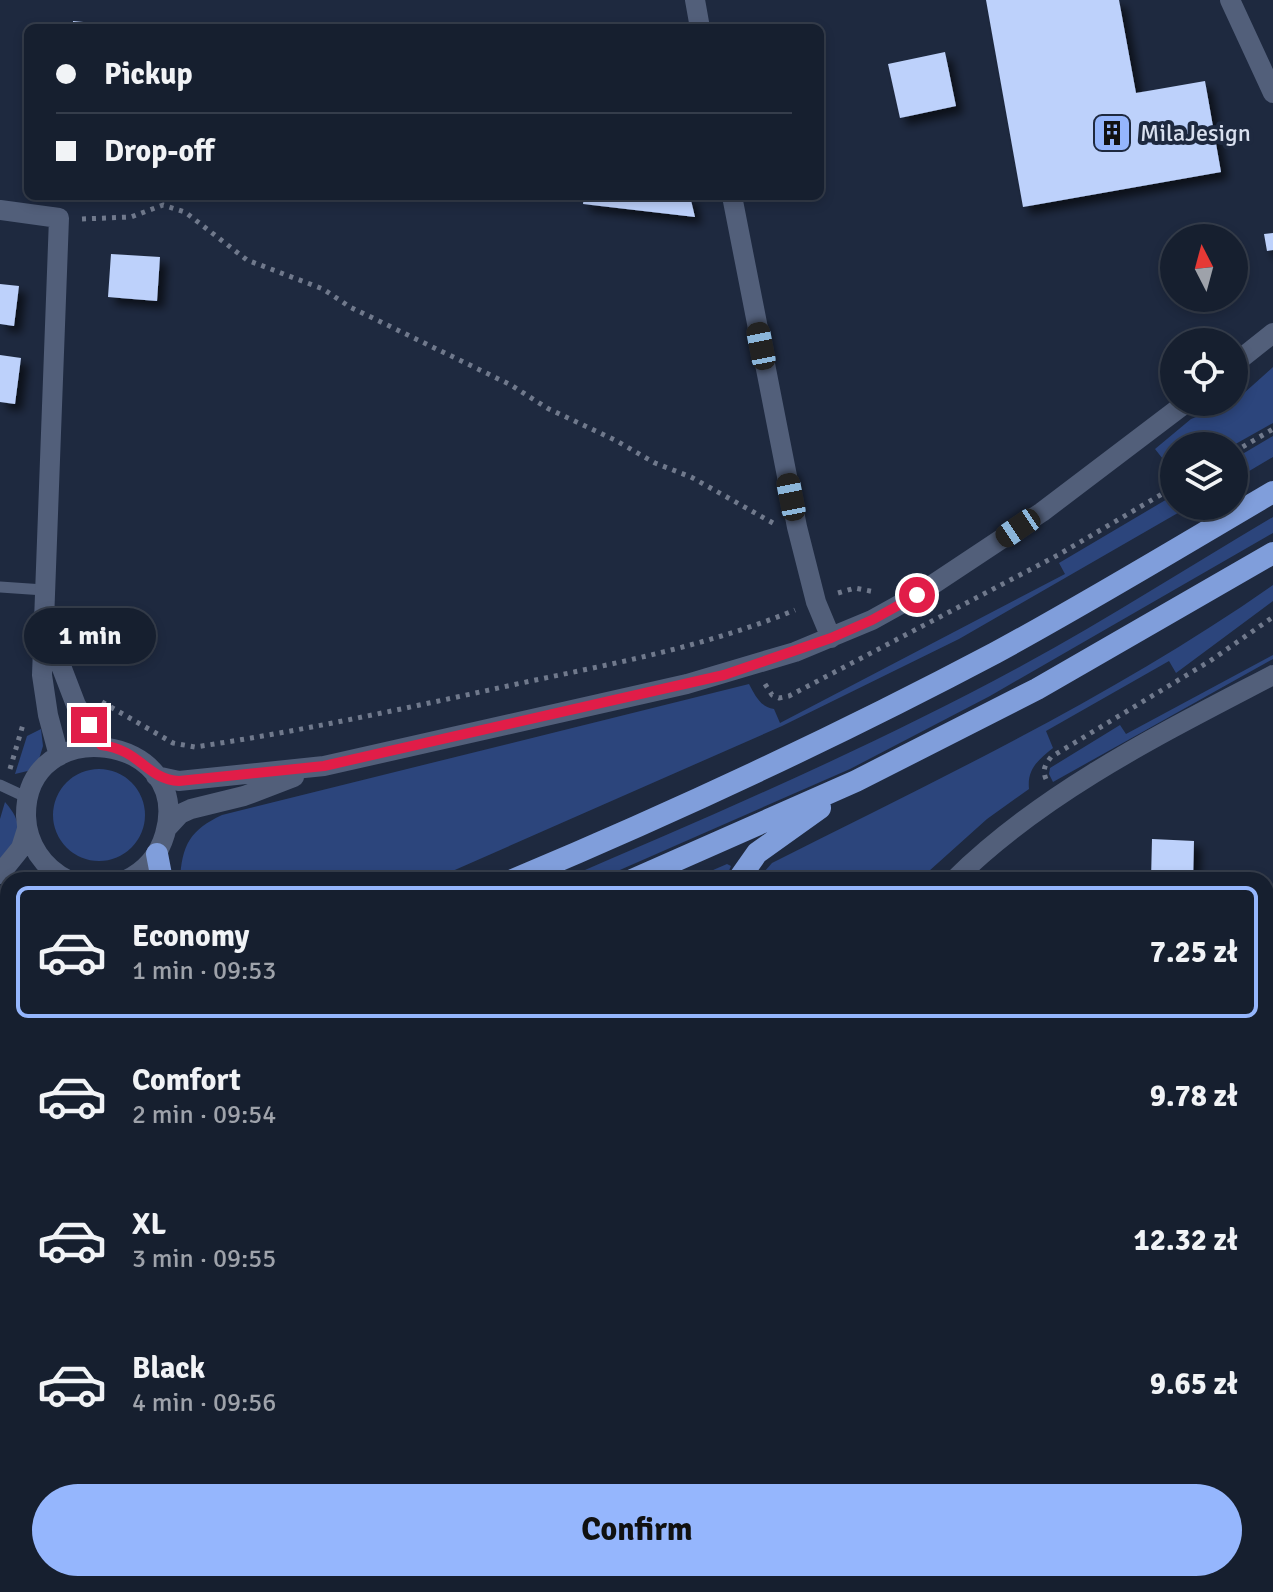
<!DOCTYPE html>
<html lang="en">
<head>
<meta charset="utf-8">
<style>
  :root { --surface:#161f2f; --page:#232c3b; --text:#f1f3f6; --muted:#9ea2aa; --line:#353d4b; --accent:#95b6fd }
  body { margin:0; font-family:Signika,sans-serif; background:var(--page); color:var(--text); height:100vh; display:flex; flex-direction:column; font-size:30px; white-space:nowrap }
  * { box-sizing:border-box; margin:0 }
  p { font-size:26px; color:var(--muted) }
  .icon { flex:none; width:44px; height:44px; fill:none; stroke:currentColor; stroke-width:2; stroke-linecap:round; stroke-linejoin:round }
  .map { position:relative; flex:1; overflow:hidden }
  .drawer { position:absolute; left:0px; top:872px; width:1274px; height:720px; display:flex; flex-direction:column; background:var(--surface); border-radius:24px 24px 0 0; box-shadow:0 4px 12px #0003,0 0 0 2px var(--line) }
  .drawer>* { flex:none }
  .guide { position:absolute; left:24px; top:24px; width:800px; height:176px; border-radius:12px; box-shadow:0 4px 12px #0003,0 0 0 2px var(--line); display:grid; align-content:center; height:176px; padding:0 32px; background:var(--surface) }
  .needle { width:52px; rotate:354deg }
  .buttons { position:absolute; left:1160px; top:224px; display:grid; gap:16px }
  .buttons a { display:grid; place-items:center; width:88px; height:88px; border-radius:50%; background:var(--surface); box-shadow:0 4px 12px #0003,0 0 0 2px var(--line); font-size:40px }
  .end { position:absolute; width:36px; height:36px; margin:-18px; border:10px solid #e11d48; background:#fff; box-shadow:0 0 0 4px #fff }
  .from { border-radius:50% }
  .bubble { position:absolute; height:56px; border-radius:28px; background:var(--surface); box-shadow:0 4px 12px #0003,0 0 0 2px var(--line); font-size:26px; font-weight:700; line-height:56px; text-align:center }
  .car { position:absolute; width:24px; height:48px; margin:-24px -12px; border-radius:10px; box-shadow:0 0 6px 2px #0007; background:linear-gradient(#222 24%,#8ab4d8 0 40%,#222 0 76%,#8ab4d8 0 86%,#222 0) }
  .guide b { display:flex; align-items:center; gap:28px; height:76px; font-size:30px }
  .guide b+b { border-top:2px solid var(--line) }
  .guide i { width:20px; height:20px; background:var(--text) }
  ul { padding:14px 0 0; list-style:none }
  li { display:flex; align-items:center; gap:24px; height:132px; margin:0 16px 12px; padding:0 16px; border:4px solid transparent; border-radius:12px }
  li div { flex:1 }
  li b { display:block; font-size:30px }
  li em { font-style:normal; font-weight:700 }
  li.current { border-color:var(--accent) }
  li>.icon { width:72px; height:72px; stroke-width:1.5 }
  .button { display:flex; gap:16px; margin-top:auto; padding:16px 32px }
  .button a { flex:1; height:92px; border-radius:48px; background:var(--accent); color:#111; font-size:32px; font-weight:700; line-height:92px; text-align:center }
  .map>svg:first-child { display:block }
  .green { fill:#2c457c }
  .water { fill:#01073f; stroke:#424874; stroke-width:2 }
  .lines { fill:none; stroke-linecap:round; stroke-linejoin:round }
  .stream { stroke:#424874; stroke-width:8 }
  .building { fill:#bdd1fb; filter:url(#shadow) }
  .path { stroke:#70798c; stroke-width:5; stroke-dasharray:4 6; stroke-linecap:butt }
  .service { stroke:#525f7a; stroke-width:11 }
  .minor { stroke:#525f7a; stroke-width:20 }
  .trunk { stroke:#809edb; stroke-width:22 }
  .route { stroke:#e11d48; stroke-width:10 }
  .labels { text-anchor:middle; stroke-width:8; stroke-linejoin:round; paint-order:stroke }
  .poi-label { font-size:24px; fill:#d9e0ef; stroke:#1e293f; text-anchor:start }
</style>
</head>
<body>
<div class="map">
<svg width="1273" height="1592" viewBox="0 0 1273 1592">
  <defs>
    <filter id="shadow"><feDropShadow dx="7" dy="7" stdDeviation="4" flood-color="#0009"/></filter>
  </defs>
  <rect width="100%" height="100%" fill="#1e293f"/>
  <path class="green" d="M1273,367V423L1232,446H1174V473L1155,449L1191,419L1234,402Z
    M1273,436V457L1234,480V459Z
    M1174,495V506H1190L959,639L782,726L432,880H180C182,845 190,830 222,815L749,684C755,695 760,707 774,709L780,723L1065,574L1059,563Z
    M1273,517V533L990,696L850,769L597,880H562C718,813 874,746 1023,665C1108,619 1190,566 1273,517Z
    M1273,585V601L1176,673L1169,661L1046,731L1053,748C1038,760 1027,769 1029,789L987,819L919,880H757L772,863C943,777 1116,695 1273,585Z
    M1273,655V659L1053,782L1049,774L1050,768L1120,725L1126,734Z
    M41,729L43,746L36,769L15,774L27,736Z
    M53 815a46 46 0 1 1 92 0a46 46 0 1 1-92 0Z
    M5,802C27,827 18,838 0,861V819Z
    M727,864L731,866L725,880H690Z
    M8,918V966L0,969V923Z
    M8,1054V1085L0,1090V1058Z"/>
  <path class="water" d="M8,966V1054L0,1058V969Z"/>
  <g class="lines">
    <path class="stream" d="M0,1303L8,1298"/>
  </g>
  <path class="building" d="M986,0H1119L1136,93L1205,81L1221,172L1023,207Z
    M73,21L104,24L103,28H73Z
    M945,52L956,106L900,118L888,64Z
    M26,136H28V173L23,172Z
    M584,196H690L695,217L583,204Z
    M1273,233V250L1267,251L1264,234Z
    M111,254L160,257L157,301L108,297Z
    M0,284L19,286L14,326L0,324Z
    M0,355L21,358L15,404L0,402Z
    M1152,839L1194,841L1193,880H1151Z
    M0,1504H8V1584H298V1592H0Z
    M334,1584H363V1592H333Z
    M457,1584H514V1592H456Z"/>
  <g class="lines">
    <path class="path" d="M82,219L131,217L163,205L185,212L247,260L323,289L350,307L511,385L547,408L615,440L655,463L691,477L773,523
      M1234,452L1273,429
      M838,593L855,588L875,592
      M765,684L772,695L779,698L789,696L1058,555L1174,487
      M102,702L173,743L195,747C302,731 407,708 512,685C610,664 702,648 795,610
      M10,769L24,721
      M1046,779C1042,770 1045,765 1051,757L1210,661L1273,617"/>
    <path class="service" d="M0,587L44,590
      M0,785L28,798
      M0,1459L8,1456
      M313,1592V1584"/>
    <path class="minor" d="M695,0L700,28
      M1230,0L1273,93
      M732,196L797,527L816,602L831,638
      M0,210L59,218L42,675L48,715L59,756
      M1234,364L1273,333
      M48,632L76,705L101,745
      M156,776L179,781L324,766L687,684L795,652L872,620L917,595L1042,512L1187,402
      M167,828L180,814L191,809L244,796L294,777
      M0,874L21,848L27,829
      M68,880C43,868 27,844 26,816C25,711 194,733 165,834C159,855 145,871 126,880
      M954,880C1044,791 1162,733 1273,675
      M0,909L8,903
      M0,1265L8,1261"/>
    <path class="trunk" d="M157,854L162,880
      M513,880C677,811 838,736 995,653C1089,602 1181,546 1273,492
      M632,880L856,781L1037,689L1273,553
      M738,880L757,853L820,808
      M0,1130L8,1126
      M0,1188L8,1184"/>
  </g>
  <g class="lines">
    <path class="route" d="M89,725L101,745C141,750 146,779 179,781L324,766L724,675L831,638L872,620L917,595"/>
  </g>
  <defs>
    <symbol id="building-square" viewBox="-11 -11 22 22"><rect x="-9" y="-9" width="18" height="18" rx="4" fill="#95b6fd" stroke="#1e293f"/><path d="M-4-6H4V6H1V3H-1V6H-4ZM-2.5-4.3h1.7v1.8h-1.7ZM.8-4.3h1.7v1.8H.8ZM-2.5-1h1.7V.8h-1.7ZM.8-1h1.7V.8H.8Z" fill="#111"/></symbol>
  </defs>
  <g fill-rule="evenodd">
    <use href="#building-square" x="1090" y="111" width="44" height="44"/>
  </g>
  <g class="labels">
    <g class="poi-label">
      <text x="1140" y="141">MilaJesign</text>
    </g>
  </g>
</svg>
<div class="buttons">
<a><svg class="needle" viewBox="-14 -14 28 28"><path d="M0-13l5 13h-10z" fill="#e53935"/><path d="M0 13l5-13h-10z" fill="#9ea2aa"/></svg></a>
<a><svg class="icon" aria-label="locate" viewBox="0 0 24 24"><circle cx="12" cy="12" r="6"/><path d="M12 2v4M12 18v4M2 12h4M18 12h4"/></svg></a>
<a><svg class="icon" aria-label="layers" viewBox="0 0 24 24"><path d="M12 4l9 5-9 5-9-5zM3 14l9 5 9-5"/></svg></a>
</div>
<i class="end from" style="left:917px;top:595px"></i>
<i class="end" style="left:89px;top:725px"></i>
<div class="bubble" style="left:24px;top:608px;width:132px">1 min</div>
<i class="car" style="left:761px;top:346px;rotate:349deg"></i>
<i class="car" style="left:791px;top:497px;rotate:349deg"></i>
<i class="car" style="left:1018px;top:528px;rotate:236deg"></i>
<div class="guide">
<b><i class="from"></i>Pickup</b>
<b><i></i>Drop-off</b>
</div>
<section class="drawer">
<ul>
<li class="current"><svg class="icon" aria-label="car" viewBox="0 0 24 24"><path d="M5 17H2v-5l4-1 3-4h7l3 4 3 1v5h-3M9 17h6M6 11h13"/><circle cx="7" cy="17" r="2"/><circle cx="17" cy="17" r="2"/></svg><div><b>Economy</b><p>1 min · 09:53</p></div><em>7.25 zł</em></li>
<li><svg class="icon" aria-label="car" viewBox="0 0 24 24"><path d="M5 17H2v-5l4-1 3-4h7l3 4 3 1v5h-3M9 17h6M6 11h13"/><circle cx="7" cy="17" r="2"/><circle cx="17" cy="17" r="2"/></svg><div><b>Comfort</b><p>2 min · 09:54</p></div><em>9.78 zł</em></li>
<li><svg class="icon" aria-label="car" viewBox="0 0 24 24"><path d="M5 17H2v-5l4-1 3-4h7l3 4 3 1v5h-3M9 17h6M6 11h13"/><circle cx="7" cy="17" r="2"/><circle cx="17" cy="17" r="2"/></svg><div><b>XL</b><p>3 min · 09:55</p></div><em>12.32 zł</em></li>
<li><svg class="icon" aria-label="car" viewBox="0 0 24 24"><path d="M5 17H2v-5l4-1 3-4h7l3 4 3 1v5h-3M9 17h6M6 11h13"/><circle cx="7" cy="17" r="2"/><circle cx="17" cy="17" r="2"/></svg><div><b>Black</b><p>4 min · 09:56</p></div><em>9.65 zł</em></li>
</ul>
<div class="button"><a>Confirm</a></div>
</section>
</div>
</body>
</html>
